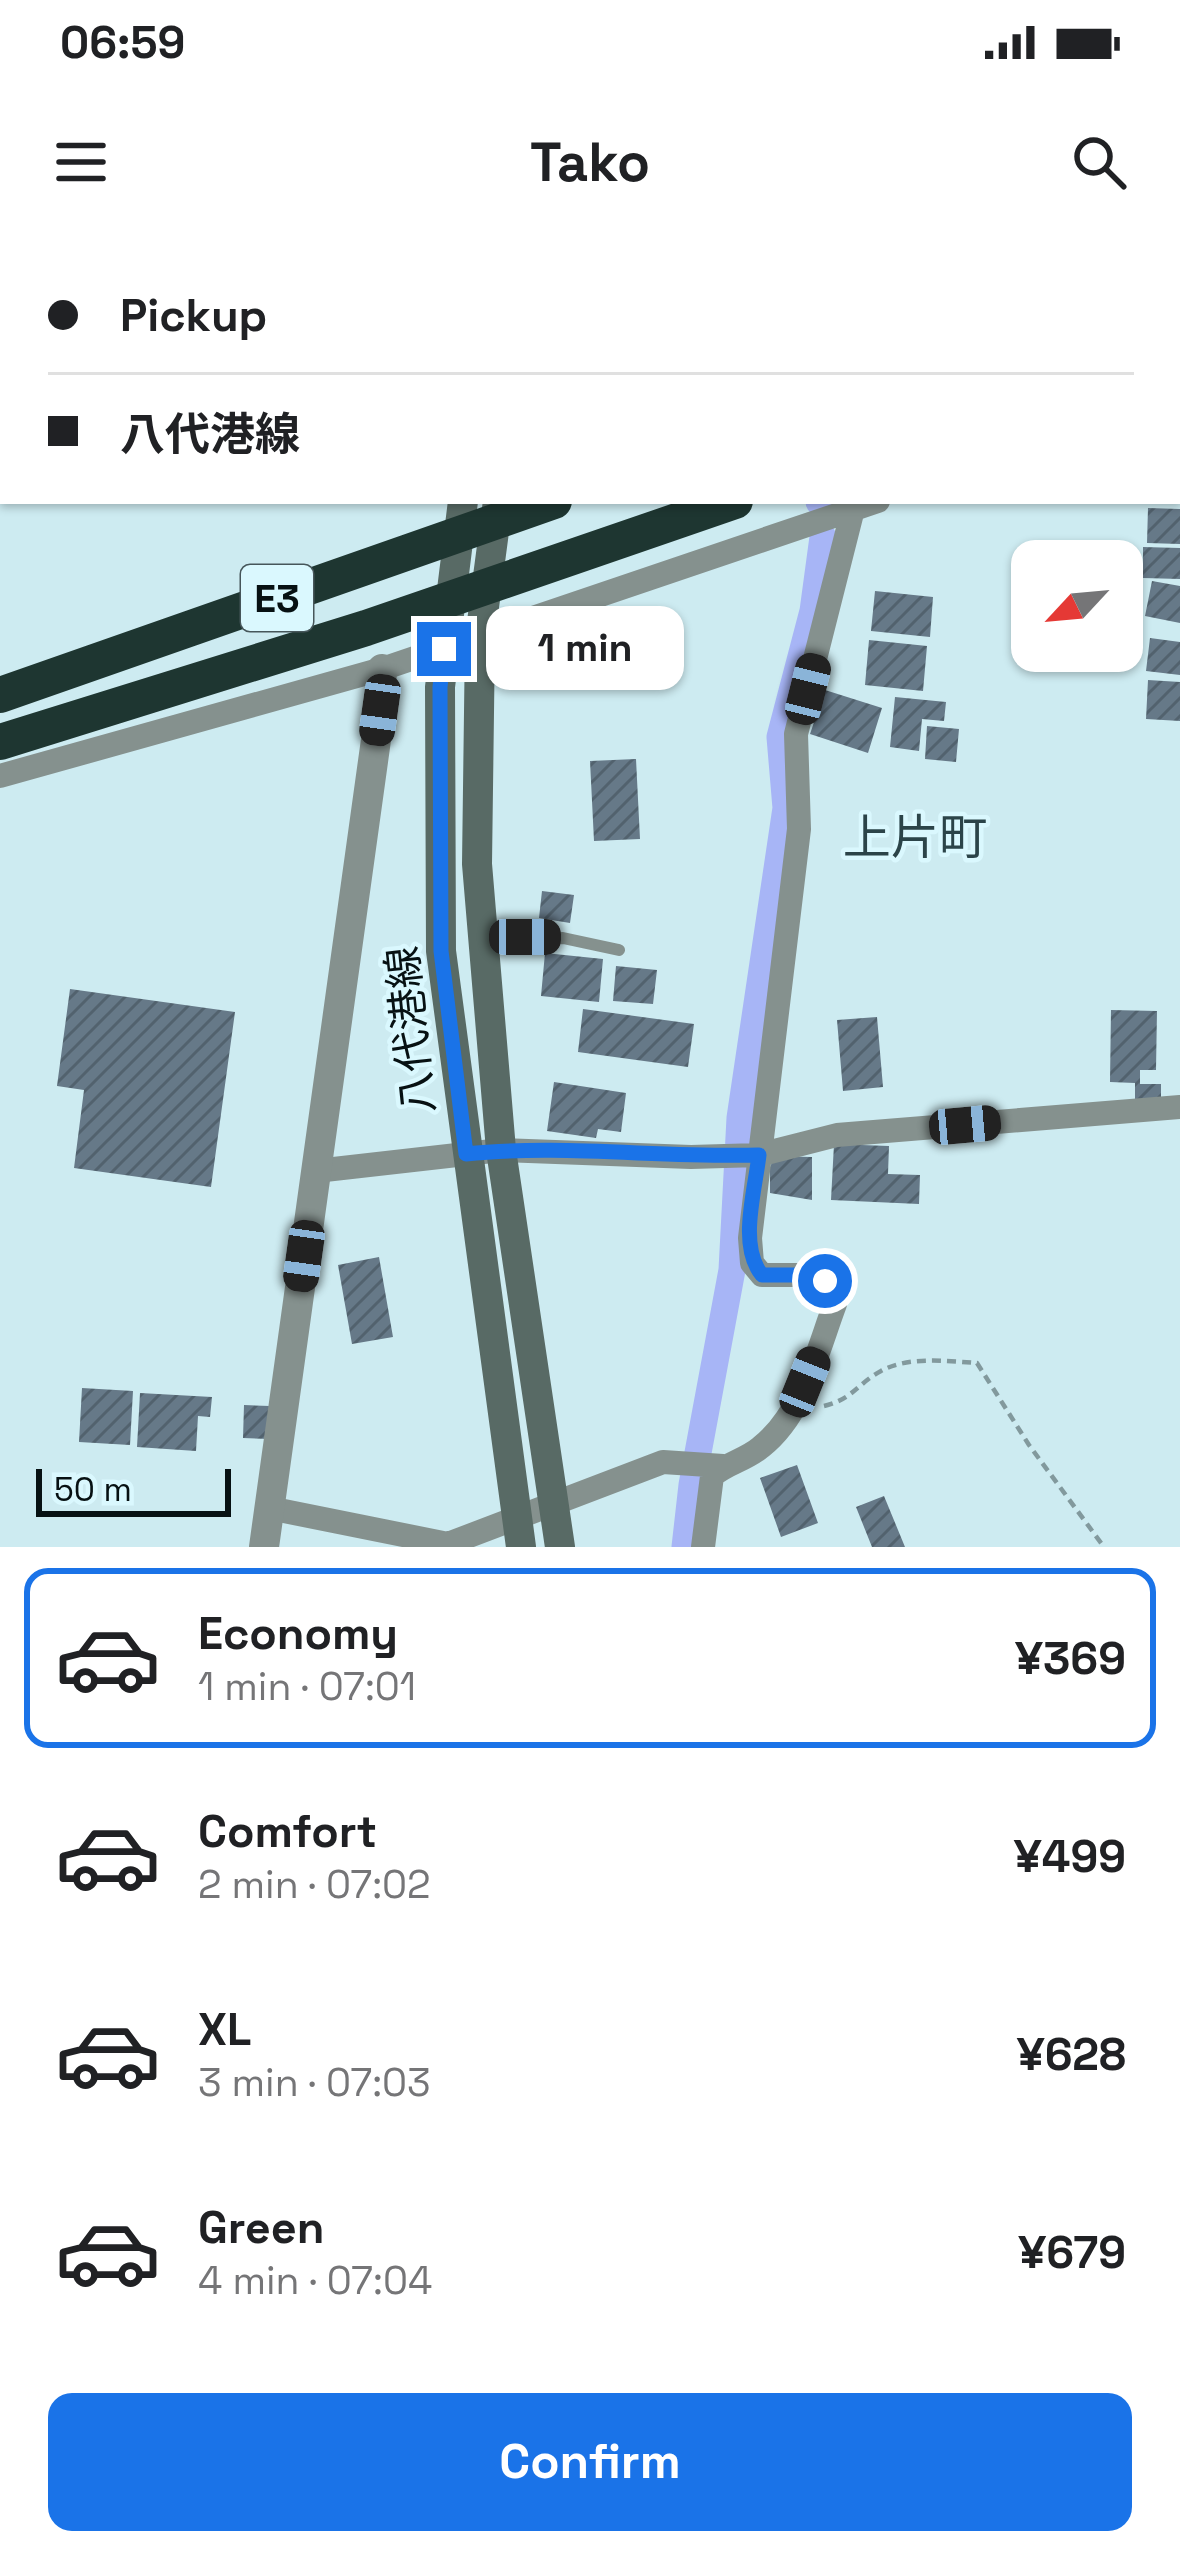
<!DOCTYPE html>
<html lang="en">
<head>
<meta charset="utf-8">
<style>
  :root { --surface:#fff; --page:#f2f2f2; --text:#202124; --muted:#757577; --line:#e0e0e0; --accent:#1a73e8 }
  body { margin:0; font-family:"Space Grotesk","Noto Sans JP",sans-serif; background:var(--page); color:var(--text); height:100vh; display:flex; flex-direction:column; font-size:45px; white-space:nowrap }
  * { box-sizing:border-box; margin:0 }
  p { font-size:39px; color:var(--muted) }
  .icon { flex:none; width:66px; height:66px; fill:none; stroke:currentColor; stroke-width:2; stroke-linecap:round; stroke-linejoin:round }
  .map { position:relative; height:1307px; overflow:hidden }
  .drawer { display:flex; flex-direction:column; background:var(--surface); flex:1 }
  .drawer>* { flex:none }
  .banner { position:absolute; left:0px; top:0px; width:1182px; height:264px; box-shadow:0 3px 9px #0004; display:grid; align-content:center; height:264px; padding:0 48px; background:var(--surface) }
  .needle { width:78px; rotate:244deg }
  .controls { position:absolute; left:1011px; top:300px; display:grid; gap:24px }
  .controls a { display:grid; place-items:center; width:132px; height:132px; border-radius:24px; background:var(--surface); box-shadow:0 3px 9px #0004; font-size:60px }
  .scale { position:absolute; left:36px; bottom:30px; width:195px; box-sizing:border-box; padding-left:12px; border:6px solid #071113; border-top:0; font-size:33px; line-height:42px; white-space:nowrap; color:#071113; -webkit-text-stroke:9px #daf8fe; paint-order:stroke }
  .end { position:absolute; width:54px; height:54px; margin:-27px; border:15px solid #1a73e8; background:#fff; box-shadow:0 0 0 6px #fff }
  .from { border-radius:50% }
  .bubble { position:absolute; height:84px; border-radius:24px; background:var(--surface); box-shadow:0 3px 9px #0004; font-size:39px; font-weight:700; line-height:84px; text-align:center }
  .car { position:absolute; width:36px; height:72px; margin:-36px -18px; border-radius:15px; box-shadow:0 0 9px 3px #0007; background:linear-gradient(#222 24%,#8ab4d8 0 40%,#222 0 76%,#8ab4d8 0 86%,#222 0) }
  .banner b { display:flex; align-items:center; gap:42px; height:114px; font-size:45px }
  .banner b+b { border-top:3px solid var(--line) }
  .banner i { width:30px; height:30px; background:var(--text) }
  ul { padding:21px 0 0; list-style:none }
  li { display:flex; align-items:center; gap:36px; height:180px; margin:0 24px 18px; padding:0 24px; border:6px solid transparent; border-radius:24px }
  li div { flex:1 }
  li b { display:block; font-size:45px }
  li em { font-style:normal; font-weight:700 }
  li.active { border-color:var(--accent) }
  li>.icon { width:108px; height:108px; stroke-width:1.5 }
  .button { display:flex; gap:24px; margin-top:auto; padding:24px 48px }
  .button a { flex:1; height:138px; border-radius:24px; background:var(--accent); color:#fff; font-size:48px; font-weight:700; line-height:138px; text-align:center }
  .status { display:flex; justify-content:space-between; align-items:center; height:84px; padding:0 60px; background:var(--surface); direction:ltr }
  .status svg { height:33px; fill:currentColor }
  header { display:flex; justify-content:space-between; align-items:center; height:156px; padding:0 48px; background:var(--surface); font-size:54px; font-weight:700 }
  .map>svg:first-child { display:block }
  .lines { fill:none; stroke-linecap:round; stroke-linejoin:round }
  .canal { stroke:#a7b5f6; stroke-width:27 }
  .building { fill:url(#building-hatch) }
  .path { stroke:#82999d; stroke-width:4.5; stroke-dasharray:9 6; stroke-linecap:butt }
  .service { stroke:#85918e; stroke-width:12 }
  .minor { stroke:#85918e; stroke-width:24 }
  .tertiary { stroke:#85918e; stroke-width:30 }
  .secondary { stroke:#586a65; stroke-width:30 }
  .motorway { stroke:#1e3631; stroke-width:36 }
  .motorway-bridge { stroke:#1e3631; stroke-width:36 }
  .route { stroke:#1a73e8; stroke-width:15 }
  .labels { text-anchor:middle; stroke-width:9; stroke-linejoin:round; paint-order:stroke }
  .shield { fill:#daf8fe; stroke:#46565a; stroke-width:3 }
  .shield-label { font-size:39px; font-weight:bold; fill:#071113 }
  .street-label { font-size:42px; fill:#071113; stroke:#daf8fe }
  .quarter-label { font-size:48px; fill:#2b4449; stroke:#daf8fe }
</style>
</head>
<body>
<div class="status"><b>06:59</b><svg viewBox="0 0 49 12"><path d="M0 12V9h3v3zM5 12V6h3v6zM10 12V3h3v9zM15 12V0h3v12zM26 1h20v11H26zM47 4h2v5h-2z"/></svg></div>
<header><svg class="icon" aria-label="menu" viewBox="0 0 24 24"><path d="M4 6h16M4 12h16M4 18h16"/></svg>Tako<svg class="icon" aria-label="search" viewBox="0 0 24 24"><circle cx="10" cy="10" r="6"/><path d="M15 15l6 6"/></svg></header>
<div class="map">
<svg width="1180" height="1307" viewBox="0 0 1180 1307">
  <defs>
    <pattern id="building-hatch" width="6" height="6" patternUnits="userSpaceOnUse" patternTransform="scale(3)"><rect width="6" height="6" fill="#667988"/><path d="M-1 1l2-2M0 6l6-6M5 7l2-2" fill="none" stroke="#52626e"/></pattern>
  </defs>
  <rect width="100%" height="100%" fill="#cdebf1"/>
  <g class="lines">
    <path class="canal" d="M819,262V261
      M685,1307L692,1245L732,1030L740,878L786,568L780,497L813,371L823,297"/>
  </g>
  <path class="building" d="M1148,268L1180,269V304L1147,303Z
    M1143,307L1180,308V339L1143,338Z
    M1152,341L1180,346V383L1145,376Z
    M875,351L933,357L930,397L871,391Z
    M1150,398L1180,402V435L1146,431Z
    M869,400L927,406L923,451L865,445Z
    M1148,440L1180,442V481L1146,479Z
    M825,450L882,468L868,513L810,494Z
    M895,457L946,462L944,481L922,479L919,511L890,507Z
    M927,486L959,489L956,522L925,519Z
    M636,519L640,599L594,601L590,521Z
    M542,651L574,655L570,683L539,678Z
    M545,713L603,719L599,762L541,756Z
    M616,726L657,730L653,764L613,761Z
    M70,749L235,772L211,947L74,928L84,850L57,846Z
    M583,769L694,784L688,827L578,812Z
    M1111,770L1157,771L1156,830H1140V844H1161V861L1135,860V843L1110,842Z
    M877,777L883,847L843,851L837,780Z
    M554,842L626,853L621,892L598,889L596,898L547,891Z
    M834,904L889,906L888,934L920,935L919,964L831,960Z
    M775,916L812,917V960L770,953V927Z
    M379,1017L393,1097L352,1104L338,1025Z
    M82,1148L133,1151L130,1205L79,1202Z
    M140,1153L212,1157L210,1177L198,1176L196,1211L137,1207Z
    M244,1165L270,1166L269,1199L243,1198Z
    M797,1225L818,1283L781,1297L760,1238Z
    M884,1256L905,1307H872L856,1267Z"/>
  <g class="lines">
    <path class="path" d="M824,1166C853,1159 857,1144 881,1131C908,1116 947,1121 977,1123L1029,1205L1104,1307"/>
    <path class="service" d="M485,701L563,698L619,710"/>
    <path class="minor" d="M864,3L865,0
      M0,217H3
      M1179,251H1180
      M0,536L382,429L878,261
      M316,931L501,910L691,917L759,915L837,895L1180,867
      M269,1268L448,1304L663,1222L723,1226
      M703,1307L712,1236C727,1223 746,1220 761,1207C803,1174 817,1112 835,1064L825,1041L801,1035H762L752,1023L750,998L799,589L796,494L853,269"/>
    <path class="tertiary" d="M264,1307L380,471L382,429"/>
    <path class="secondary" d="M499,3V0
      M534,3L535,0
      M463,261L440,447L441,711L521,1307
      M498,261L480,397L477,624L501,910L560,1307"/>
    <path class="motorway" d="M1160,3L1166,0
      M1179,96L1180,95"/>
    <path class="motorway-bridge" d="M0,455L554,261
      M0,502L366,388L735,261"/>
  </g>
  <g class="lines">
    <path class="route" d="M444,409L440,447L441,711L466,914C561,904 663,918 759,915C755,951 738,1006 762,1035H801L825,1041"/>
  </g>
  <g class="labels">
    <rect class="shield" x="241" y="325" width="72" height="66" rx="9"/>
    <g class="shield-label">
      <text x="277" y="372">E3</text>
    </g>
    <g class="street-label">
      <text transform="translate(410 790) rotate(-96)" y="15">八代港線</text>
    </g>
    <g class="quarter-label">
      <text x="915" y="614">上片町</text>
    </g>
  </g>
</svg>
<div class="controls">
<a><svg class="needle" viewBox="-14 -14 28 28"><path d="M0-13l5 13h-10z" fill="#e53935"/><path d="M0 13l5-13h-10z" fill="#757577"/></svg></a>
</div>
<div class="scale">50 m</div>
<i class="end from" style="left:825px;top:1041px"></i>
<i class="end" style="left:444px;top:409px"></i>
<div class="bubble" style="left:486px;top:366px;width:198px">1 min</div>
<i class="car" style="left:808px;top:449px;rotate:14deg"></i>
<i class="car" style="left:380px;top:470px;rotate:188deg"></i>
<i class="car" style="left:525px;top:697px;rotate:90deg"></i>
<i class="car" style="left:965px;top:885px;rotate:85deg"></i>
<i class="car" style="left:304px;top:1016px;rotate:188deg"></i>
<i class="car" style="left:805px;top:1142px;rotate:22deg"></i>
<div class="banner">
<b><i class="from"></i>Pickup</b>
<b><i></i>八代港線</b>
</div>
</div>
<section class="drawer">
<ul>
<li class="active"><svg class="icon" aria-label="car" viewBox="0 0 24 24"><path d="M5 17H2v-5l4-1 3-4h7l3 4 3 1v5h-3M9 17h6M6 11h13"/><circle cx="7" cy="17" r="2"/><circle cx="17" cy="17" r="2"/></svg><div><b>Economy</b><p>1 min · 07:01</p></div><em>¥369</em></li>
<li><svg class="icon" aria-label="car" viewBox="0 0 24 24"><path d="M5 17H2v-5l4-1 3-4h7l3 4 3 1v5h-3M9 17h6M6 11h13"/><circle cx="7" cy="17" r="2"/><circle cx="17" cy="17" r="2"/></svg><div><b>Comfort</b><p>2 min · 07:02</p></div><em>¥499</em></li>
<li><svg class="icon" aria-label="car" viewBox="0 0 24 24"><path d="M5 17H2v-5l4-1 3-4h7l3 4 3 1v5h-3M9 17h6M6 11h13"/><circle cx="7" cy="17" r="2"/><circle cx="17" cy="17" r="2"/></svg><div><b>XL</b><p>3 min · 07:03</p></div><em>¥628</em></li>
<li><svg class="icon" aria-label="car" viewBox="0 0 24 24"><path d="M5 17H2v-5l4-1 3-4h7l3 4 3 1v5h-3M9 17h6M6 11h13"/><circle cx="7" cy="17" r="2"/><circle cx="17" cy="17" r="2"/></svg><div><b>Green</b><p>4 min · 07:04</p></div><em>¥679</em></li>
</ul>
<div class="button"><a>Confirm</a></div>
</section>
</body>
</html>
